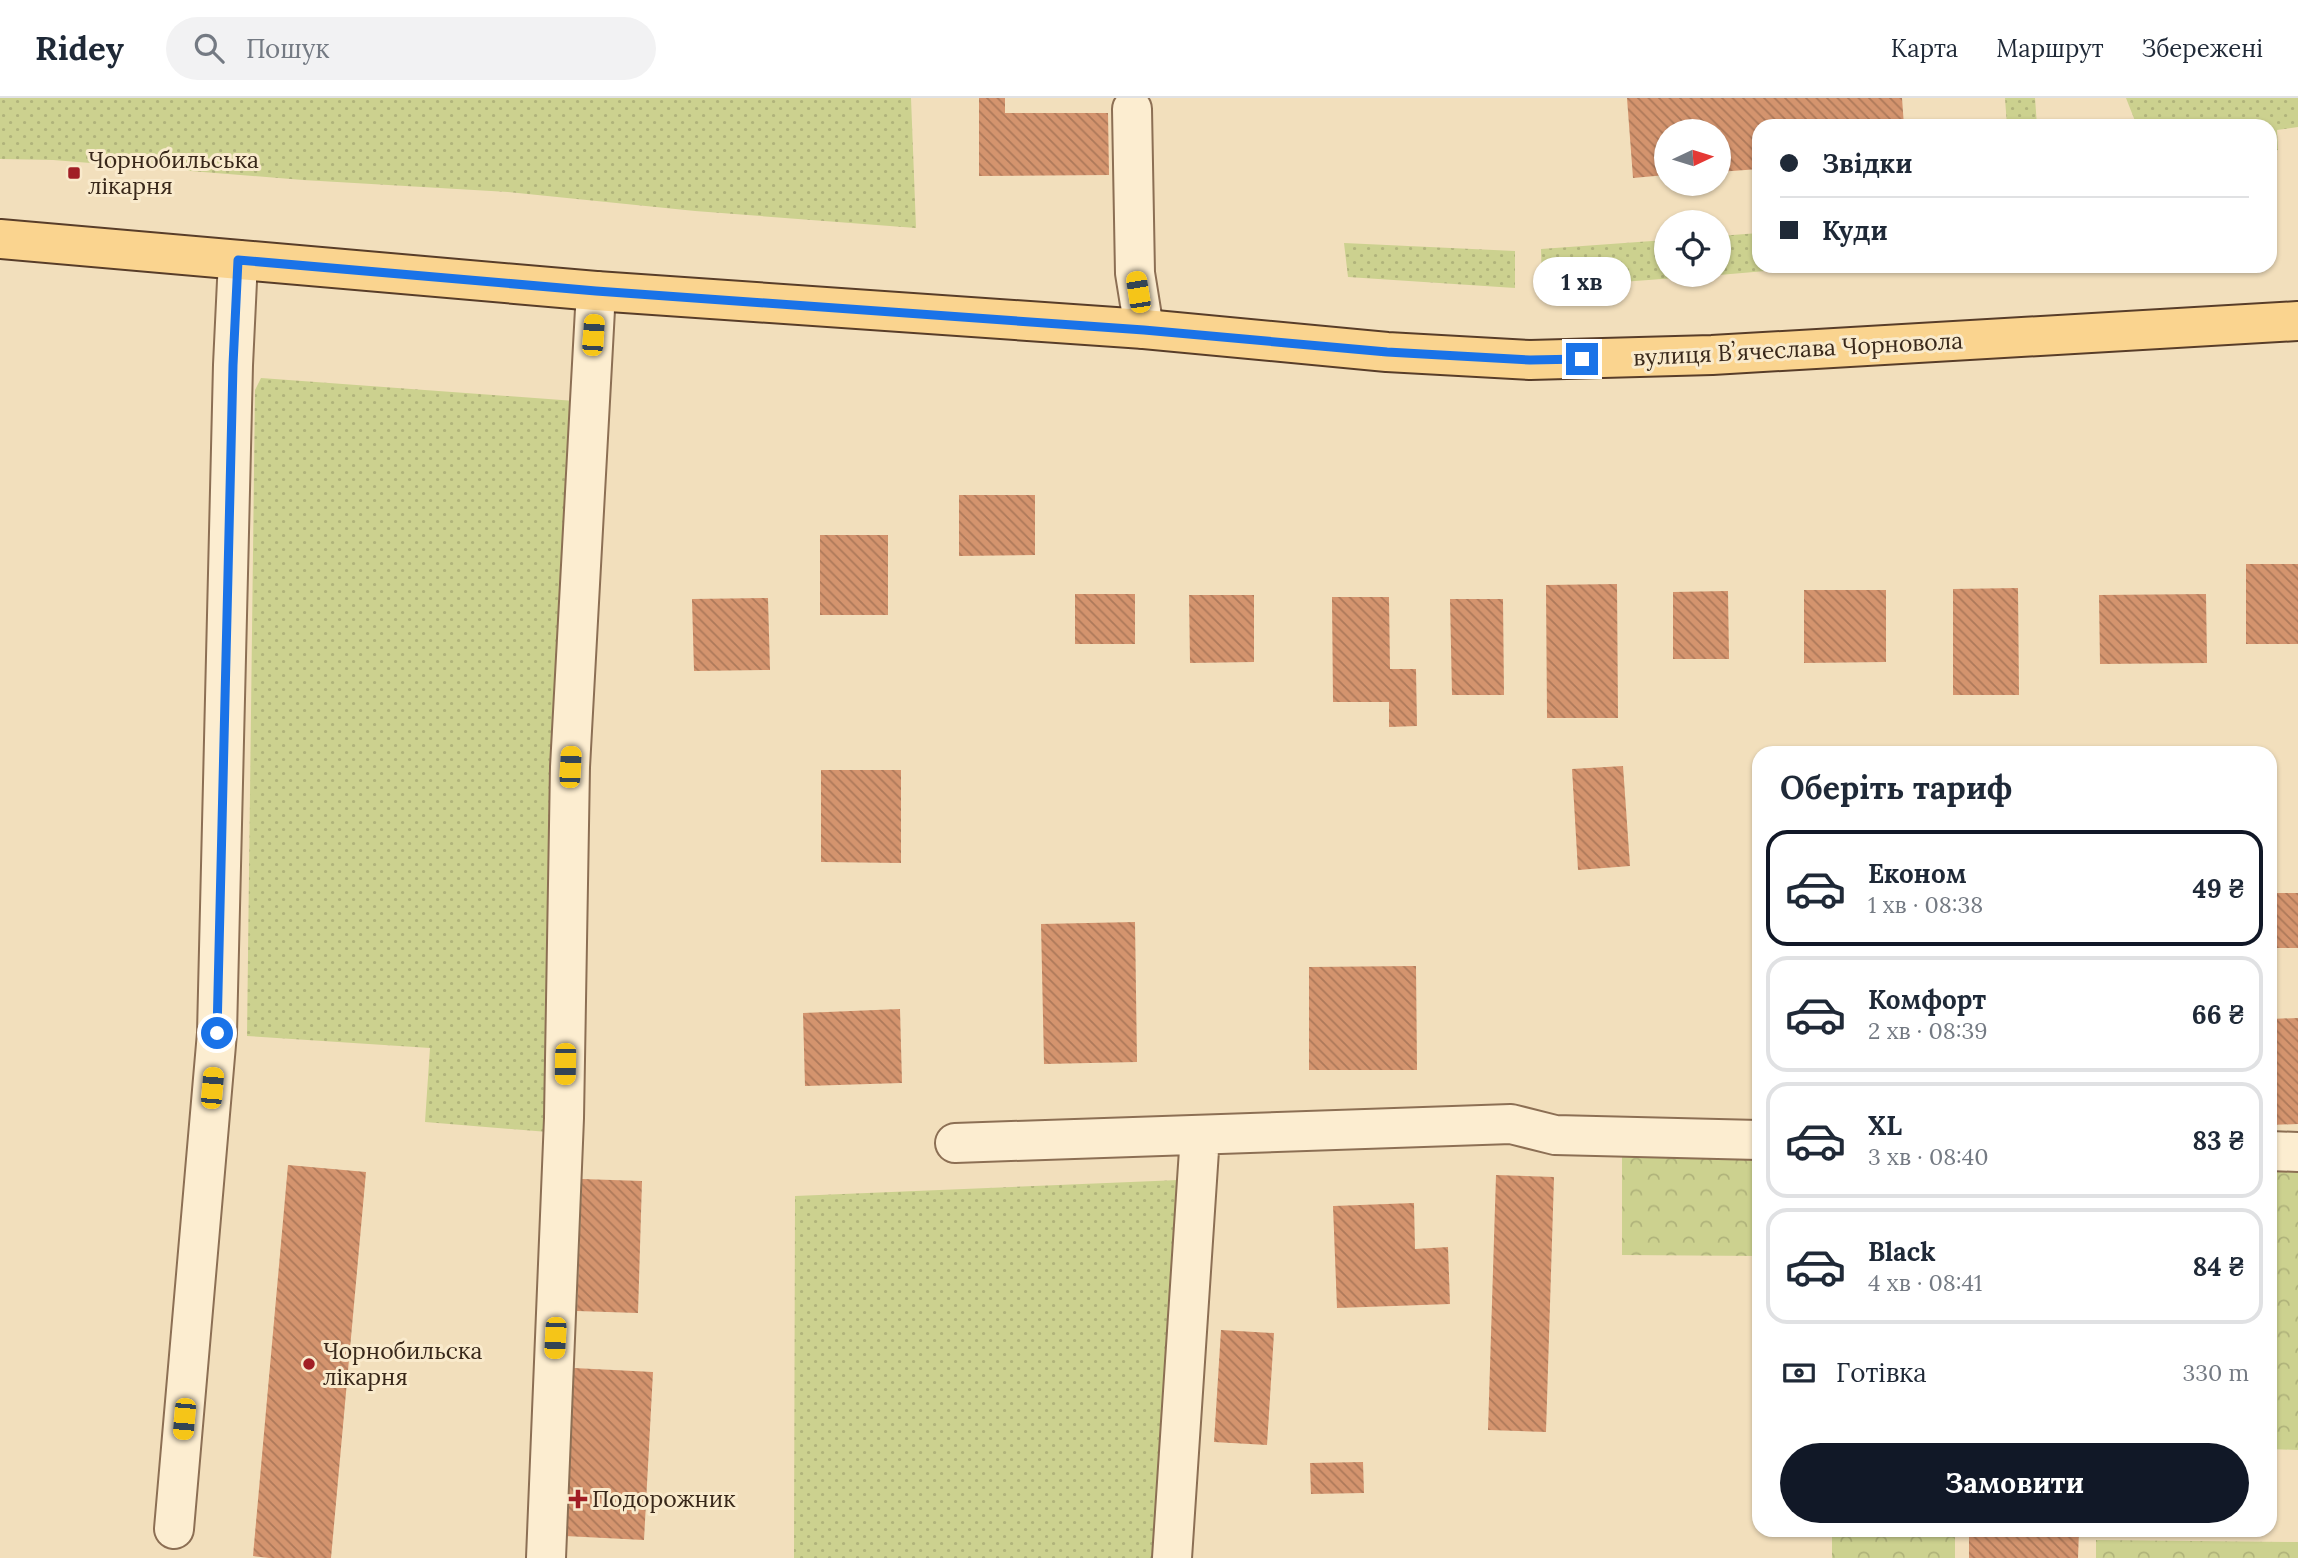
<!DOCTYPE html>
<html lang="uk">
<head>
<meta charset="utf-8">
<style>
  :root { --surface:#fff; --page:#f2f2f3; --text:#1f2937; --muted:#747a83; --line:#e0e1e3; --accent:#111827 }
  body { margin:0; font-family:Lora,serif; background:var(--page); color:var(--text); height:100vh; display:flex; flex-direction:column; font-size:26px; white-space:nowrap }
  * { box-sizing:border-box; margin:0 }
  p { font-size:23px; color:var(--muted) }
  .icon { flex:none; width:38px; height:38px; fill:none; stroke:currentColor; stroke-width:2; stroke-linecap:round; stroke-linejoin:round }
  .map { position:relative; flex:1; overflow:hidden }
  .details { position:absolute; left:1752px; top:648px; width:525px; height:791px; display:flex; flex-direction:column; background:var(--surface); border-radius:21px; box-shadow:0 2px 5px #0004 }
  .details>* { flex:none }
  .guide { position:absolute; left:1752px; top:21px; width:525px; height:154px; border-radius:21px; box-shadow:0 2px 5px #0004; display:grid; align-content:center; height:154px; padding:0 28px; background:var(--surface) }
  .needle { width:46px; rotate:86deg }
  .controls { position:absolute; left:1654px; top:21px; display:grid; gap:14px }
  .controls a { display:grid; place-items:center; width:77px; height:77px; border-radius:50%; background:var(--surface); box-shadow:0 2px 5px #0004; font-size:35px }
  .end { position:absolute; width:32px; height:32px; margin:-16px; border:9px solid #1a73e8; background:#fff; box-shadow:0 0 0 4px #fff }
  .from { border-radius:50% }
  .bubble { position:absolute; height:49px; border-radius:24px; background:var(--surface); box-shadow:0 2px 5px #0004; font-size:23px; font-weight:700; line-height:49px; text-align:center }
  .car { position:absolute; width:21px; height:42px; margin:-21px -10px; border-radius:9px; box-shadow:0 0 5px 2px #0007; background:linear-gradient(#f5c518 24%,#345 0 40%,#f5c518 0 76%,#345 0 86%,#f5c518 0) }
  .guide b { display:flex; align-items:center; gap:24px; height:66px; font-size:26px }
  .guide b+b { border-top:2px solid var(--line) }
  .guide i { width:18px; height:18px; background:var(--text) }
  ul { padding:0; list-style:none }
  li { display:flex; align-items:center; gap:21px; height:116px; margin:0 14px 10px; padding:0 14px; border:4px solid var(--line); border-radius:21px }
  li div { flex:1 }
  li b { display:block; font-size:26px }
  li em { font-style:normal; font-weight:700 }
  li.current { border-color:var(--accent) }
  li>.icon { width:63px; height:63px; stroke-width:1.5 }
  h2 { padding:0 28px; font-size:32px; line-height:84px }
  .pay { display:flex; align-items:center; gap:18px; height:77px; padding:0 28px; font-size:26px }
  .pay p { margin-inline-start:auto }
  .cta { display:flex; gap:14px; margin-top:auto; padding:14px 28px }
  .cta a { flex:1; height:80px; border-radius:42px; background:var(--accent); color:#fff; font-size:28px; font-weight:700; line-height:80px; text-align:center }
  header { display:flex; align-items:center; gap:42px; box-sizing:border-box; height:98px; padding:0 35px; background:var(--surface); border-bottom:2px solid var(--line) }
  header strong { font-size:33px }
  nav { display:flex; gap:38px; margin-inline-start:auto; font-size:24px }
  .search { width:490px; height:63px; background:var(--page); display:flex; align-items:center; gap:18px; box-sizing:border-box; padding:0 24px; border-radius:38px; color:var(--muted); font-size:26px }
  .map>svg:first-child { display:block }
  .grass { fill:url(#grass-dots) }
  .forest { fill:url(#forest-crowns) }
  .building { fill:url(#building-back-hatch) }
  .lines { fill:none; stroke-linecap:round; stroke-linejoin:round }
  .minor-casing { stroke:#8c6f54; stroke-width:42 }
  .major-casing { stroke:#583d29; stroke-width:42 }
  .minor { stroke:#fcedd0; stroke-width:38 }
  .major { stroke:#fad48f; stroke-width:38 }
  .route { stroke:#1a73e8; stroke-width:9 }
  .poi-dot { fill:#a11e25; stroke:#f9eacc; stroke-width:2.5 }
  .labels { text-anchor:middle; stroke-width:6; stroke-linejoin:round; paint-order:stroke }
  .poi-label { font-size:23px; fill:#39281a; stroke:#f9eacc; text-anchor:start }
  .street-label { font-size:23px; fill:#39281a; stroke:#f9eacc }
</style>
</head>
<body>
<header>
<strong>Ridey</strong>
<div class="search"><svg class="icon" aria-label="search" viewBox="0 0 24 24"><circle cx="10" cy="10" r="6"/><path d="M15 15l6 6"/></svg>Пошук</div>
<nav><a>Карта</a><a>Маршрут</a><a>Збережені</a></nav>
</header>
<div class="map">
<svg width="2298" height="1460" viewBox="0 0 2298 1460">
  <defs>
    <pattern id="grass-dots" width="8" height="8" patternUnits="userSpaceOnUse" patternTransform="scale(1.75)"><rect width="8" height="8" fill="#ccd18f"/><path d="M2 2h.1M6 6h.1" fill="none" stroke="#b0b37b" stroke-width="1.8" stroke-linecap="round"/></pattern>
    <pattern id="forest-crowns" width="20" height="18" patternUnits="userSpaceOnUse" patternTransform="scale(1.75)"><rect width="20" height="18" fill="#ccd18f"/><path d="M2 6a3 3 0 1 1 6 0M12 15a3 3 0 1 1 6 0" fill="none" stroke="#b0b37b"/></pattern>
    <pattern id="building-back-hatch" width="6" height="6" patternUnits="userSpaceOnUse" patternTransform="scale(1.75)"><rect width="6" height="6" fill="#d4946e"/><path d="M-1 5l2 2M0 0l6 6M5-1l2 2" fill="none" stroke="#ad795a"/></pattern>
  </defs>
  <rect width="100%" height="100%" fill="#f2dfbc"/>
  <path class="grass" d="M0,0H911L916,130L695,113L508,94L303,82L53,62L0,61Z
    M2005,0H2035L2037,28H2007Z
    M2126,0H2298V29L2277,32L2278,52L2270,53V28H2137Z
    M1759,135V168H1825L1719,177V138Z
    M1666,142V177H1715L1542,190L1541,151Z
    M1344,145L1515,153V190L1348,179Z
    M261,280L575,303L548,1034L425,1024L430,950L247,938L255,292Z
    M1179,1082L1156,1460H794L795,1098Z"/>
  <path class="forest" d="M1622,1057L1759,1058V1158L1622,1157Z
    M2270,1060L2298,1061V1352L2270,1351Z
    M1832,1432H1955V1460H1832Z
    M2096,1442L2298,1444V1460H2096Z"/>
  <path class="building" d="M979,0H1005V15H1108L1109,77L979,78Z
    M1627,0H1902L1904,28H1759V71L1718,74V33H1666V77L1633,80Z
    M959,397H1035V457L959,458Z
    M820,437H888V517H820Z
    M2246,466H2298V546H2246Z
    M1617,486L1618,620H1547L1546,487Z
    M2018,490L2019,597H1953V491Z
    M1804,492H1886V564L1804,565Z
    M1728,493L1729,561H1673V494Z
    M1075,496H1135V546H1075Z
    M2206,496L2207,565L2100,566L2099,497Z
    M1189,497H1254V564L1190,565Z
    M1332,499H1389L1390,571H1416L1417,628L1389,629V604H1333Z
    M768,500L770,572L694,573L692,501Z
    M1450,501H1503L1504,597H1452Z
    M1623,668L1630,768L1578,772L1572,671Z
    M821,672H901V765L821,764Z
    M2270,795H2298V850H2270Z
    M1135,824L1137,964L1044,966L1041,826Z
    M1416,868L1417,972H1309V869Z
    M900,911L902,985L805,988L803,915Z
    M2298,920V1026L2270,1027V921Z
    M288,1067L366,1074L331,1460H269L253,1458Z
    M1496,1077L1554,1079L1546,1334L1488,1332Z
    M582,1081L642,1083L638,1215L577,1213Z
    M1414,1105L1415,1151L1448,1149L1450,1206L1337,1210L1333,1108Z
    M1221,1232L1274,1235L1267,1347L1214,1344Z
    M574,1270L653,1274L644,1442L565,1438Z
    M1363,1364L1364,1395L1311,1396L1310,1365Z
    M1969,1432H2079L2078,1460H1969Z"/>
  <g class="lines">
    <defs>
      <path id="minor" d="M1132,11L1135,175L1144,231
        M955,1045L1511,1026L1555,1037L1759,1042
        M2270,1053L2298,1054
        M174,1431L217,935L233,267L238,162
        M546,1460L564,1020L570,669L596,193
        M1172,1460L1200,1037"/>
      <path id="major" d="M0,141L596,193L1144,231L1387,254L1530,262L1712,257L2298,223"/>
    </defs>
    <use href="#minor" class="minor-casing"/>
    <use href="#major" class="major-casing"/>
    <use href="#minor" class="minor"/>
    <use href="#major" class="major"/>
  </g>
  <g class="lines">
    <path class="route" d="M217,935L233,267L238,162L596,193L1144,232L1387,254L1530,262L1582,261"/>
  </g>
  <g class="poi-dot">
    <rect x="67" y="68" width="14" height="14" rx="3.5"/>
    <circle cx="309" cy="1266" r="7"/>
    <path d="M574.5 1390.5h7v7h7v7h-7v7h-7v-7h-7v-7h7z"/>
  </g>
  <g class="labels">
    <g class="poi-label">
      <text x="88" y="70">Чорнобильська<tspan x="88" dy="26">лікарня</tspan></text>
      <text x="323" y="1261">Чорнобильска<tspan x="323" dy="26">лікарня</tspan></text>
      <text x="592" y="1409">Подорожник</text>
    </g>
    <g class="street-label">
      <text transform="translate(1798 251) rotate(-3)" y="8">вулиця Вʼячеслава Чорновола</text>
    </g>
  </g>
</svg>
<div class="controls">
<a><svg class="needle" viewBox="-14 -14 28 28"><path d="M0-13l5 13h-10z" fill="#e53935"/><path d="M0 13l5-13h-10z" fill="#747a83"/></svg></a>
<a><svg class="icon" aria-label="locate" viewBox="0 0 24 24"><circle cx="12" cy="12" r="6"/><path d="M12 2v4M12 18v4M2 12h4M18 12h4"/></svg></a>
</div>
<i class="end from" style="left:217px;top:935px"></i>
<i class="end" style="left:1582px;top:261px"></i>
<div class="bubble" style="left:1533px;top:159px;width:98px">1 хв</div>
<i class="car" style="left:1138px;top:194px;rotate:351deg"></i>
<i class="car" style="left:593px;top:237px;rotate:4deg"></i>
<i class="car" style="left:570px;top:669px;rotate:3deg"></i>
<i class="car" style="left:565px;top:966px;rotate:181deg"></i>
<i class="car" style="left:212px;top:990px;rotate:5deg"></i>
<i class="car" style="left:555px;top:1240px;rotate:183deg"></i>
<i class="car" style="left:184px;top:1321px;rotate:185deg"></i>
<div class="guide">
<b><i class="from"></i>Звідки</b>
<b><i></i>Куди</b>
</div>
<section class="details">
<h2>Оберіть тариф</h2>
<ul>
<li class="current"><svg class="icon" aria-label="car" viewBox="0 0 24 24"><path d="M5 17H2v-5l4-1 3-4h7l3 4 3 1v5h-3M9 17h6M6 11h13"/><circle cx="7" cy="17" r="2"/><circle cx="17" cy="17" r="2"/></svg><div><b>Економ</b><p>1 хв · 08:38</p></div><em>49 ₴</em></li>
<li><svg class="icon" aria-label="car" viewBox="0 0 24 24"><path d="M5 17H2v-5l4-1 3-4h7l3 4 3 1v5h-3M9 17h6M6 11h13"/><circle cx="7" cy="17" r="2"/><circle cx="17" cy="17" r="2"/></svg><div><b>Комфорт</b><p>2 хв · 08:39</p></div><em>66 ₴</em></li>
<li><svg class="icon" aria-label="car" viewBox="0 0 24 24"><path d="M5 17H2v-5l4-1 3-4h7l3 4 3 1v5h-3M9 17h6M6 11h13"/><circle cx="7" cy="17" r="2"/><circle cx="17" cy="17" r="2"/></svg><div><b>XL</b><p>3 хв · 08:40</p></div><em>83 ₴</em></li>
<li><svg class="icon" aria-label="car" viewBox="0 0 24 24"><path d="M5 17H2v-5l4-1 3-4h7l3 4 3 1v5h-3M9 17h6M6 11h13"/><circle cx="7" cy="17" r="2"/><circle cx="17" cy="17" r="2"/></svg><div><b>Black</b><p>4 хв · 08:41</p></div><em>84 ₴</em></li>
</ul>
<div class="pay"><svg class="icon" aria-label="cash" viewBox="0 0 24 24"><path d="M3 7h18v10H3z"/><circle cx="12" cy="12" r="2"/></svg>Готівка<p>330 m</p></div>
<div class="cta"><a>Замовити</a></div>
</section>
</div>
</body>
</html>
